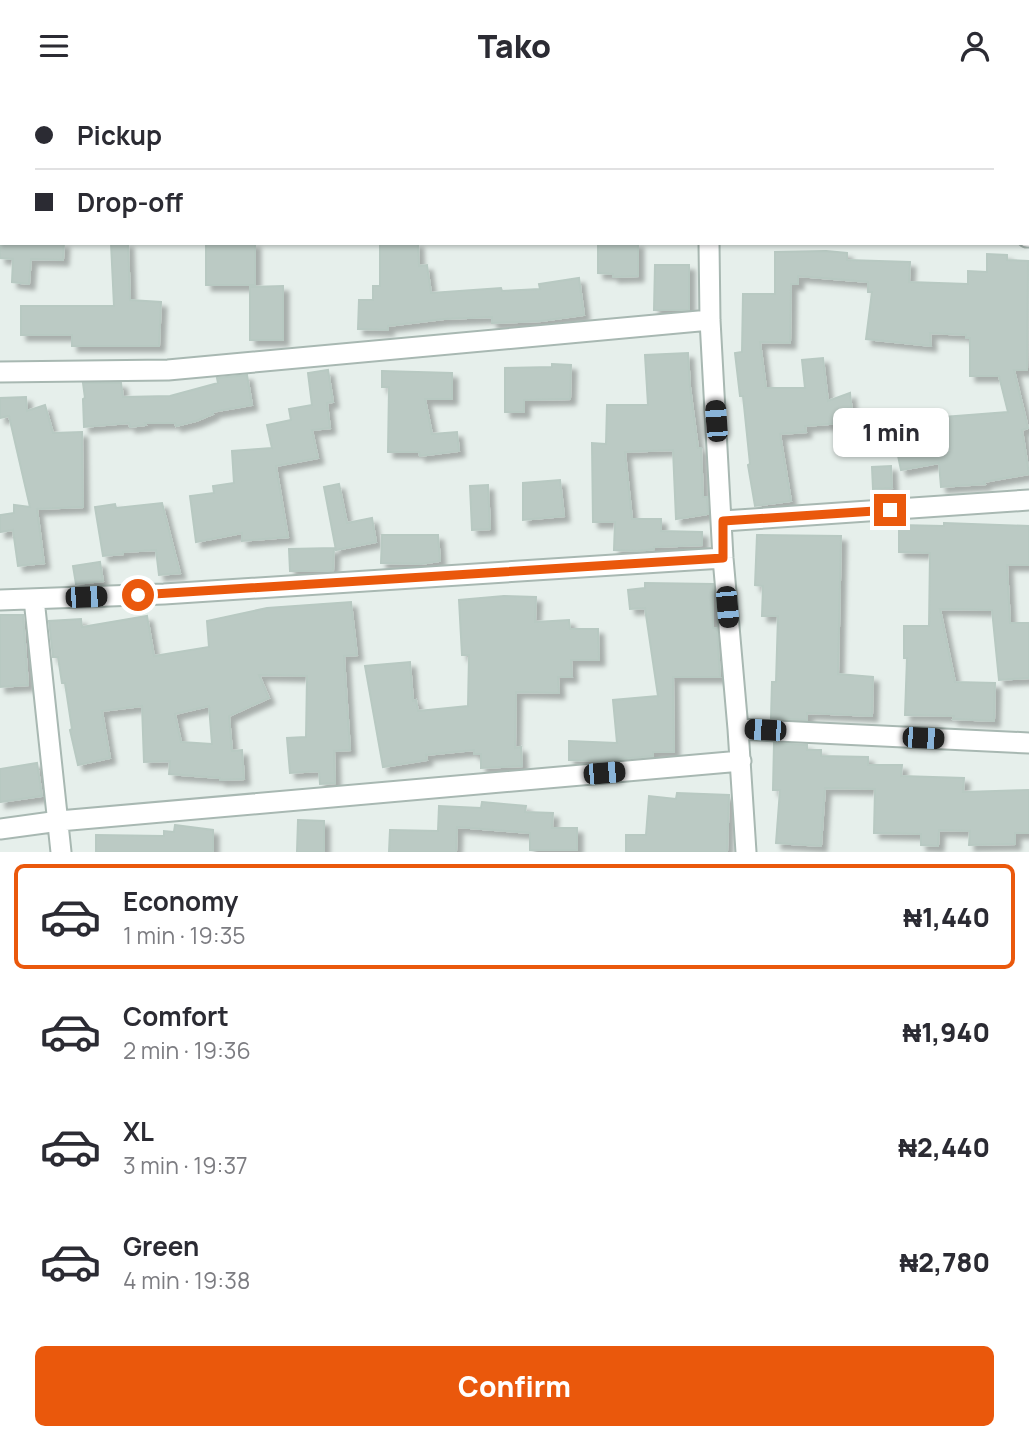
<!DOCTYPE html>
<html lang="en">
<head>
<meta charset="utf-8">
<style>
  :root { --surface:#fff; --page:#f7f7f7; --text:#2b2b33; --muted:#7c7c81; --line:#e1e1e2; --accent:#ea580c }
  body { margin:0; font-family:Manrope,sans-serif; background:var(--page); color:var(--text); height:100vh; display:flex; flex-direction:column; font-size:26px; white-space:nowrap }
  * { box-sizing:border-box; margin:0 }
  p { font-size:23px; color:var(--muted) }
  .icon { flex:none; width:38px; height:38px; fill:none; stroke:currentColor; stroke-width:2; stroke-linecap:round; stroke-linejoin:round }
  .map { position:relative; height:761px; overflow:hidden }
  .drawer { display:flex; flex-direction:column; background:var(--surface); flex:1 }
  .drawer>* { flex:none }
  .hud { position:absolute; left:0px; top:0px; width:1029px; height:154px; box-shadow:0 2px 5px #0004; display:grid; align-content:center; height:154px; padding:0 35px; background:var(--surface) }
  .end { position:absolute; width:32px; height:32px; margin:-16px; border:9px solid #ea580c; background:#fff; box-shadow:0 0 0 4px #fff }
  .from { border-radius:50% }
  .bubble { position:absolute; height:49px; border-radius:10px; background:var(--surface); box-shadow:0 2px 5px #0004; font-size:23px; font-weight:800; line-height:49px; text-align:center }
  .car { position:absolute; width:21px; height:42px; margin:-21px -10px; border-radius:9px; box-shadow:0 0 5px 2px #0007; background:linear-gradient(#222 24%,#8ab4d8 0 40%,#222 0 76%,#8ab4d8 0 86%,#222 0) }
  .hud b { display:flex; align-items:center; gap:24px; height:66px; font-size:26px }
  .hud b+b { border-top:2px solid var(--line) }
  .hud i { width:18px; height:18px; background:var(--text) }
  ul { padding:12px 0 0; list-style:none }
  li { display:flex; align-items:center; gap:21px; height:105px; margin:0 14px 10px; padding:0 21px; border:4px solid transparent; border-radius:10px }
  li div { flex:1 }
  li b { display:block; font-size:26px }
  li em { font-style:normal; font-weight:800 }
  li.active { border-color:var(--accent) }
  li>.icon { width:63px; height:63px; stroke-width:1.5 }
  .cta { display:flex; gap:14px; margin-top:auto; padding:14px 35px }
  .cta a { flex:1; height:80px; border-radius:10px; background:var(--accent); color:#fff; font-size:28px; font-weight:800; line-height:80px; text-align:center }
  header { display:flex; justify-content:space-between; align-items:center; height:91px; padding:0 35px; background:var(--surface); font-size:32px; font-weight:800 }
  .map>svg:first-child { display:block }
  .building { fill:#bbcac4; stroke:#b8c9c2; stroke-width:2; fill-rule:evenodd; filter:url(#shadow) }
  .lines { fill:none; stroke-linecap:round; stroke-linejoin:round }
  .minor-casing { stroke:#a8b8b2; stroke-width:23 }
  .minor { stroke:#fff; stroke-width:19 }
  .route { stroke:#ea580c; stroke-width:9 }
</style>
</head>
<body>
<header><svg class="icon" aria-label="menu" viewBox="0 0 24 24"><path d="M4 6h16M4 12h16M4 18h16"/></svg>Tako<svg class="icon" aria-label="person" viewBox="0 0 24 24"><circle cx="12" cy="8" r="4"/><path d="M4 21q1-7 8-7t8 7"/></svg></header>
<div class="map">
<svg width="1029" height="761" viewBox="0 0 1029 761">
  <defs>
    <filter id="shadow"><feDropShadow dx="5.5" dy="5.5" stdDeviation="2" flood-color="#0004"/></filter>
  </defs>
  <rect width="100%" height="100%" fill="#e6efeb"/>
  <path class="building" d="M0,152H64L63,169L31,168L29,193L12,191L13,168L0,167Z
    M111,152H128L130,209L161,211L159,255H72V244H21V215H114Z
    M206,152H255V194H206Z
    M380,152H418L419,175L427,174L431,202L501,197L502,200L540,198L539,193L579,187L584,224L541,230L492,232V226L444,228L388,235V239L358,238L359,209H373V195H380Z
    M598,152H638V185L613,186V183L598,182Z
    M826,160L847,162V169L910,171L909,191L968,193V180L987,181V163L1007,164V169L1028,170L1027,279H1014L1028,337L1022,339L1029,383L984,391L985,393L941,396L939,372L901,379L896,355L908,352L906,339L932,334L931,327L1008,321L999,285H970V247H966V244L930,242L931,255L866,248L872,201H868V191L798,185V193H791L790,252L760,251L766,297H805L802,269L823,267L828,310L850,302L853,331L805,335L806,341L780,343L791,410L755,415L748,374L750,373L743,305H740L735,262L742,261L743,203H775V161Z
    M655,174H689V219H654Z
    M283,195V249H250V196Z
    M688,262L690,296L698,357H701L703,406H707L708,423L676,428L673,359L625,361L632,428H661V440L702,441V454L654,456V458L637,460L614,459L615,431H593L592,352L606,353L607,314H648L645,264Z
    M552,273L571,274L570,308L524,309V321H505V277L552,276Z
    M328,279L333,311L327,312L330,337L312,339L318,367L276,375L288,446L242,450V442L196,451L190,405L214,402L213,395L234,392L232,360L272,357L267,334L291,329L289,318L312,314L308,282Z
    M382,280L452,282V308H425L432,343L457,341L459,360L420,365L419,361H388L389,296H382Z
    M247,284L252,314L212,321L213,323L196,330L176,335L175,332H145L146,334L130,336L129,332L84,336L83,308L85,307L83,292H121L123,306L170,305L218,292L217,287Z
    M26,306L27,320L45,314L53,342L82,341L83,416L37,418L44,472L18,475L13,439L0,441V424L14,422V414L30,416L9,325L0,327V307Z
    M891,375L892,397L873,398L872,376Z
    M560,389L564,425L523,429V392Z
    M339,393L347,432L372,427L376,451L336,459L324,396Z
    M488,394L490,438L472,439L470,395Z
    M162,412L180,482L159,484L156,459L123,461V463L103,465L95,416L115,413L116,417Z
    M944,432L1029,435V474H1007L1010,532H1029V587L999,589L992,519L940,518L955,591L995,592L994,630L953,628L954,625L905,624L907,567H904V535H929L930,462L899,461V434L944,435Z
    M382,444H438L440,470L421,473L381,472Z
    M757,444L841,445L838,583L873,586L872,625L807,622V629L771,627L772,591H776L778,525H762L763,495L755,494Z
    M334,457L333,480H290L289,458Z
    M100,471L103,490L76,493L73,475Z
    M645,492L713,493V537H717L720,586H673L674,661H653V665L598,670L569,669V650L617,652L613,609L658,605L645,517L630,518L628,499L645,497Z
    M504,505L536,506L535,531L569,529L570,538H598L599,569H571L572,586H558L559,602L516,601L515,657L521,656L522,675L481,677V663H474V659L426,664L427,669L383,676L365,575L410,571L413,610L416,609L418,620L468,615L469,564H462L459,509Z
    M351,511L357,564L344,565L350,659L334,660L335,692L320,693L319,680L290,682L287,647L306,646L307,585L259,584L269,607L229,625L232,660L242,659L244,688L220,689V687L169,683L170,670L144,671L142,615L102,620L110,667L78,674L70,639L72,638L65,592H62L58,566H53L49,530L81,528L82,536L147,525L154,565L209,556L207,530L267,517ZM209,615L212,653L181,651L175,623Z
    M0,524H23L28,594L0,596Z
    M774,652L807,654V659H821V665L868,666V674H902L901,685L964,687L963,701L1029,699V742H1015V753L969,754L970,740L939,739L938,755L921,754V743L874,742L875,698L825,697L821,755L776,752L780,699H773Z
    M37,672L42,705L0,711V678Z
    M677,702L729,704L727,761H626V744H646L649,705L676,708Z
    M482,711L526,715L525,721L553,722L552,737H577V759H530V742L457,736L456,761H389L390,739L438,740L439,715L481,717Z
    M298,729L324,730V761H297Z
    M175,734L213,739V761H96V744L164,745V740L174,741Z"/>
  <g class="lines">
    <defs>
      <path id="minor" d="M703,0V2
        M0,10H2
        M1027,146H1029
        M709,152L710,229L723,467L738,638L746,761
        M0,281L168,279L710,229
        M723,430L1029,409
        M34,508L61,761
        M0,509L164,503L723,467
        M738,638L1029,652
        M0,738L59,730L741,670"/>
    </defs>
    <use href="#minor" class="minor-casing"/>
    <use href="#minor" class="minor"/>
  </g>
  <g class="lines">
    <path class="route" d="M138,504L723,467V430L890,419"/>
  </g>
</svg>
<i class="end from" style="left:138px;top:504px"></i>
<i class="end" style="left:890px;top:419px"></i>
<div class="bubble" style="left:833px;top:317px;width:116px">1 min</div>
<i class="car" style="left:716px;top:330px;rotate:356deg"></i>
<i class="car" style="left:86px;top:506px;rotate:88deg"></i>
<i class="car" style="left:727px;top:516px;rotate:175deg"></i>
<i class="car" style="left:765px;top:639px;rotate:273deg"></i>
<i class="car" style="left:923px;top:647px;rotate:93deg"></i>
<i class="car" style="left:604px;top:682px;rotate:85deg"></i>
<div class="hud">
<b><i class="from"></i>Pickup</b>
<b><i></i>Drop-off</b>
</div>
</div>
<section class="drawer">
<ul>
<li class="active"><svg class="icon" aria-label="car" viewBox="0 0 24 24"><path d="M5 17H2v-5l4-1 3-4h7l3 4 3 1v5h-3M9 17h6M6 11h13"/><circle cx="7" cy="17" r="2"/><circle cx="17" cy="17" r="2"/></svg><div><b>Economy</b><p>1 min · 19:35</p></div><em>₦1,440</em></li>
<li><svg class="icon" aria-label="car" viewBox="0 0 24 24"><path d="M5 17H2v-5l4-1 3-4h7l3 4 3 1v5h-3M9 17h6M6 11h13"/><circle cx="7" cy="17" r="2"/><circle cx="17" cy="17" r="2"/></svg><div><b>Comfort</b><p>2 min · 19:36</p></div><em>₦1,940</em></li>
<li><svg class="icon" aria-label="car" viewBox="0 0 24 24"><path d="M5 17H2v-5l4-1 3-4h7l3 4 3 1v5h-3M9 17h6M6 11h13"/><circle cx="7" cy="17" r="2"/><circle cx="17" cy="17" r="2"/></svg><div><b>XL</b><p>3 min · 19:37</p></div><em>₦2,440</em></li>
<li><svg class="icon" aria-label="car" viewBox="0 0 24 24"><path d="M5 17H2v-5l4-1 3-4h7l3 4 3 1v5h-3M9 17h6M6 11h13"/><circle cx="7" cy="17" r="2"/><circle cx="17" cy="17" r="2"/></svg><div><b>Green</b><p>4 min · 19:38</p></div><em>₦2,780</em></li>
</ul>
<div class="cta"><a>Confirm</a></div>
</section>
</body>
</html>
